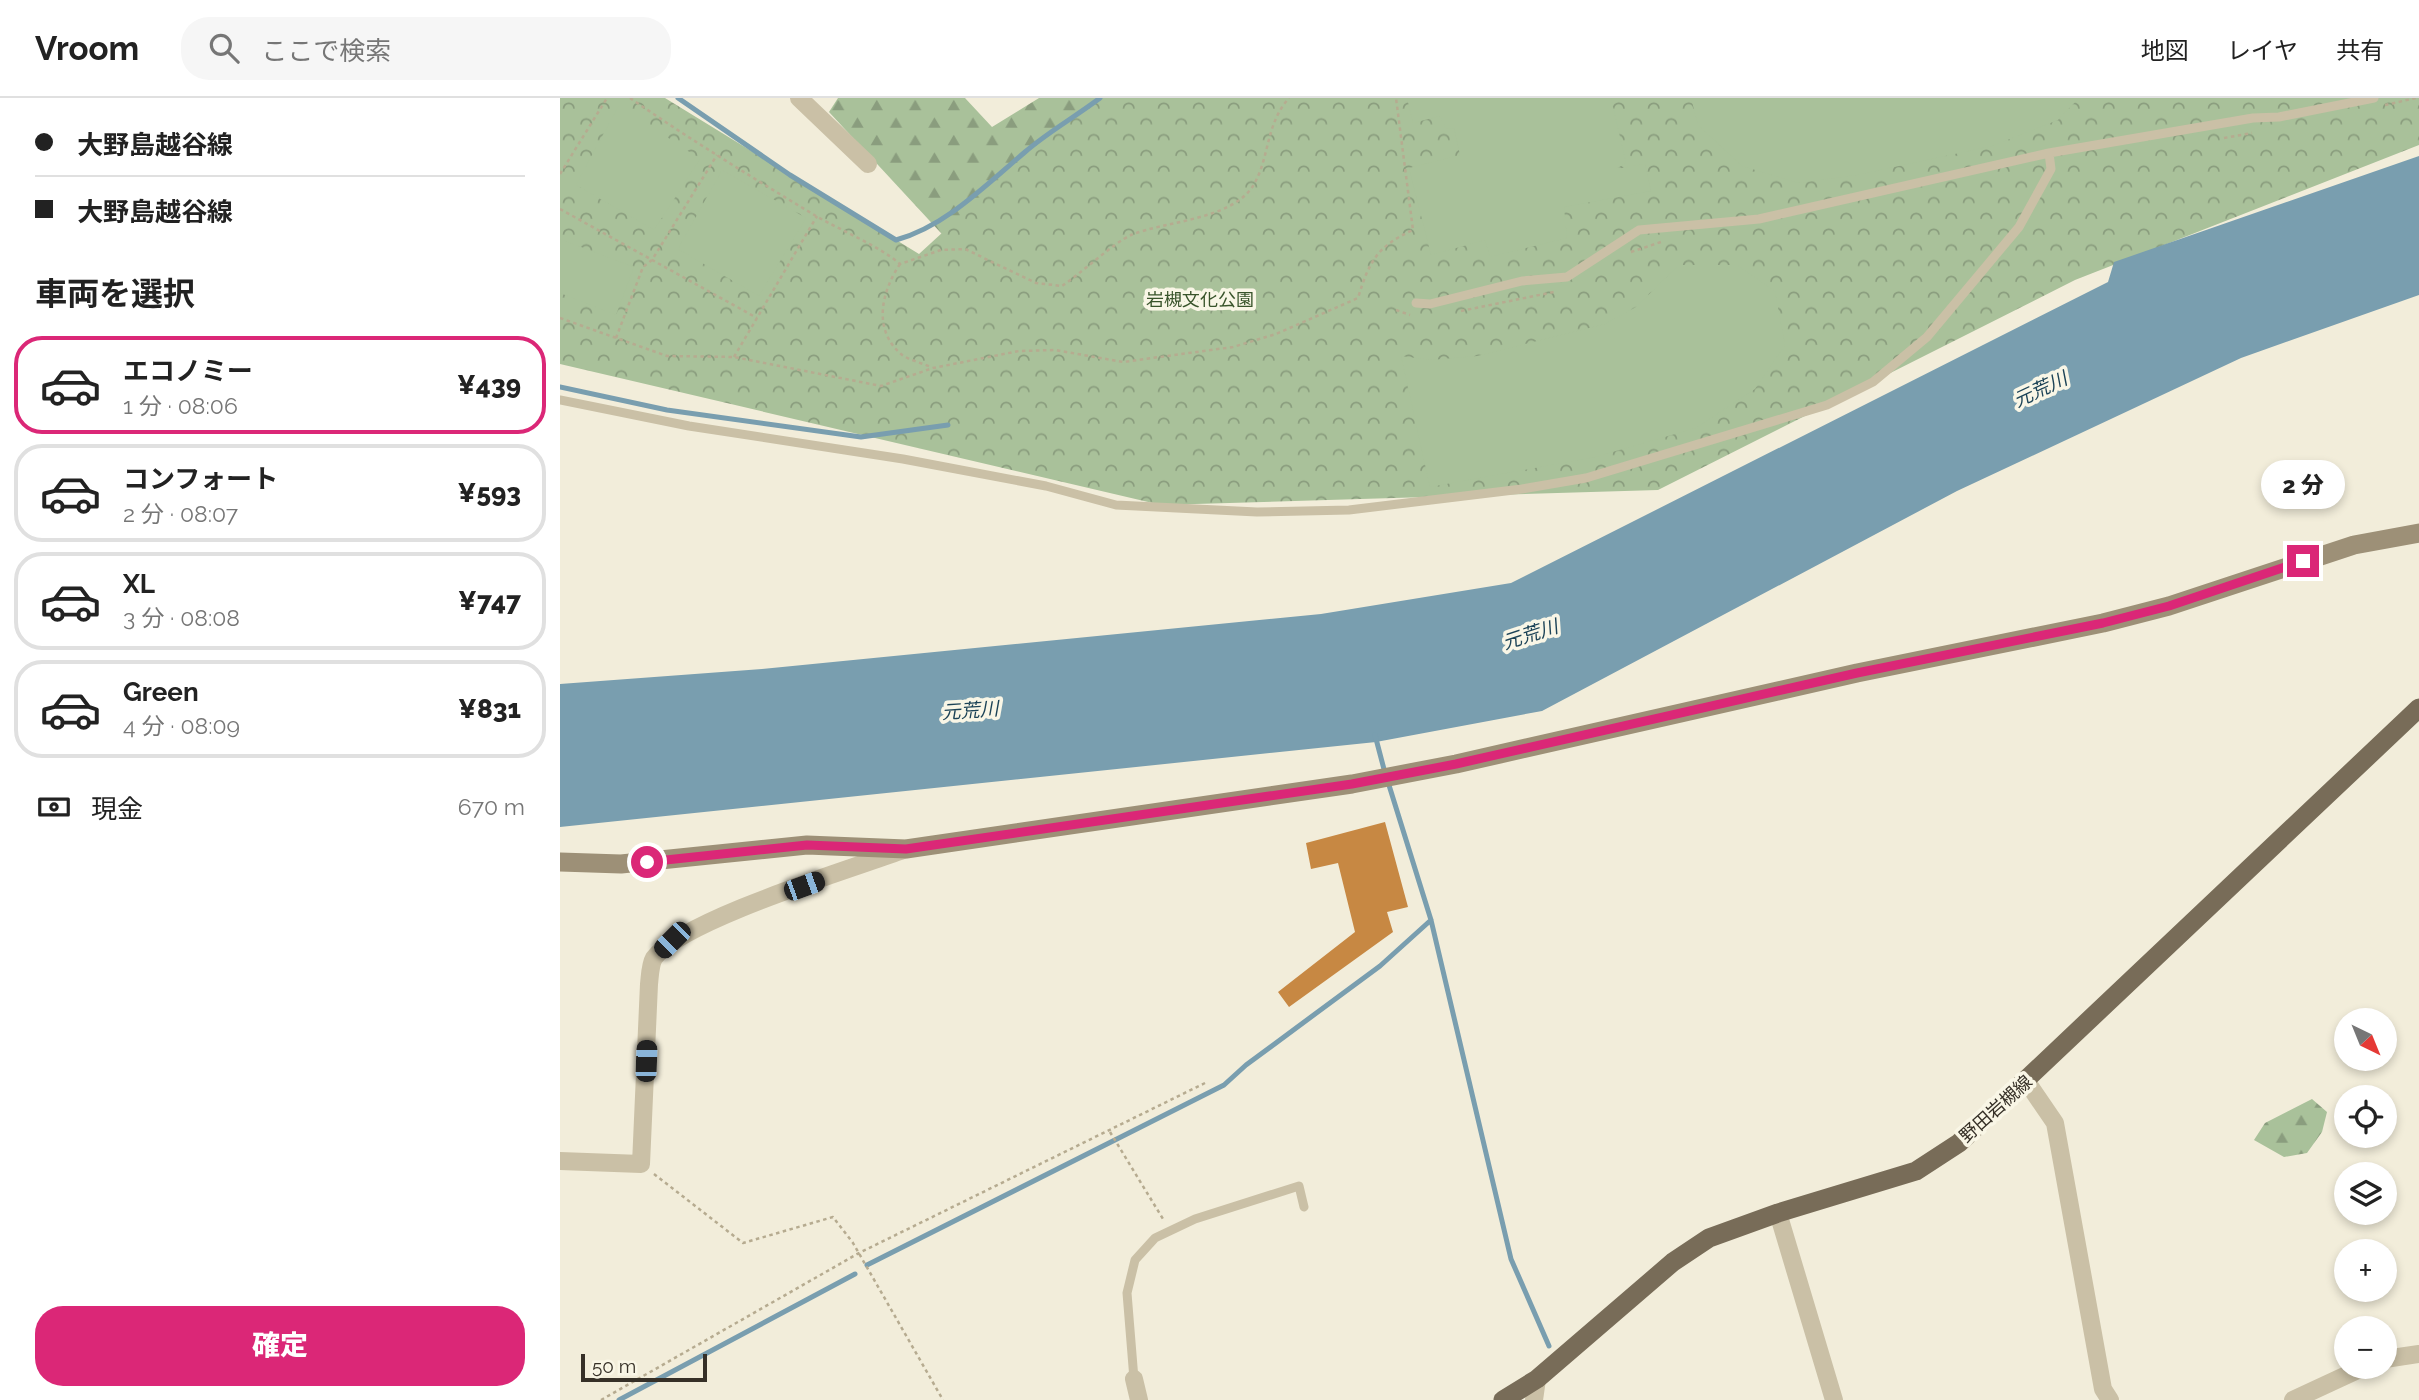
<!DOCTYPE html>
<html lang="ja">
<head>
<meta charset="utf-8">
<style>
  :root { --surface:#fff; --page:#f6f6f6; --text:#222; --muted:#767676; --line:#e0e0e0; --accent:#db2777 }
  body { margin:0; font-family:Raleway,"Noto Sans JP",sans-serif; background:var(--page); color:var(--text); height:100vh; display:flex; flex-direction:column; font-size:26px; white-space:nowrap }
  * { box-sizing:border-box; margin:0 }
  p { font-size:23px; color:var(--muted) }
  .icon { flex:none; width:38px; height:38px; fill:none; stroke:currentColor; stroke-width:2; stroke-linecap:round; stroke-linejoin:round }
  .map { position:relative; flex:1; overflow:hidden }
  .sheet { display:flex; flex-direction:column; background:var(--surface); width:560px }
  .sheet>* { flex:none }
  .banner { display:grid; align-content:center; height:154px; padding:0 35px; background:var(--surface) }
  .needle { width:46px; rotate:137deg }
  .controls { position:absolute; left:1774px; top:910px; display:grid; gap:14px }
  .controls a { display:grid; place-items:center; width:63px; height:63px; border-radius:50%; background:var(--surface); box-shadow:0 4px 10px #0003; font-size:35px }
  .scale { position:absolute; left:21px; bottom:18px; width:126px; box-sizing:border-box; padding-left:7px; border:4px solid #363027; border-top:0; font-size:19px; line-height:24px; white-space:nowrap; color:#363027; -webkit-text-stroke:5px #f9f6e6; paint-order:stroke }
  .end { position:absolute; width:32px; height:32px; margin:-16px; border:9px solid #db2777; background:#fff; box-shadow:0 0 0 4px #fff }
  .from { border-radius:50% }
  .bubble { position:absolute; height:49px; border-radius:24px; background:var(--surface); box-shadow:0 4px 10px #0003; font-size:23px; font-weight:800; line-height:49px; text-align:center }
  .car { position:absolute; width:21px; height:42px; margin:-21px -10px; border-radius:9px; box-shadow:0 0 5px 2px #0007; background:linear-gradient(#222 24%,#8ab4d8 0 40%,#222 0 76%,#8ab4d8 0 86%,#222 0) }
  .banner b { display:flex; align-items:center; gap:24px; height:66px; font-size:26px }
  .banner b+b { border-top:2px solid var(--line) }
  .banner i { width:18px; height:18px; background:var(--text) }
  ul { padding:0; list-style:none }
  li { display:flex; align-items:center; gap:21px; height:98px; margin:0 14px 10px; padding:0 21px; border:4px solid var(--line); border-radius:28px }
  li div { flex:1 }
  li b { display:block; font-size:26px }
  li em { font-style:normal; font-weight:800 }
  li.selected { border-color:var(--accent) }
  li>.icon { width:63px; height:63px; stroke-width:1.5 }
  h2 { padding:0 35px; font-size:32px; line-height:84px }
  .pay { display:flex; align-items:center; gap:18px; height:77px; padding:0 35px; font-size:26px }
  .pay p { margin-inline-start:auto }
  .primary-button { display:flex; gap:14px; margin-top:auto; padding:14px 35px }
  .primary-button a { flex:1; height:80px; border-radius:28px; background:var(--accent); color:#fff; font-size:28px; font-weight:800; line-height:80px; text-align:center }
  header { display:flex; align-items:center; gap:42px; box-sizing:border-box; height:98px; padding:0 35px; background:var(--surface); border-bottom:2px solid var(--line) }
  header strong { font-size:33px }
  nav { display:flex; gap:38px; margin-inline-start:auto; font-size:24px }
  .search { width:490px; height:63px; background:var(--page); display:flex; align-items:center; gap:18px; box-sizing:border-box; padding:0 24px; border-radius:28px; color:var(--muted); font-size:26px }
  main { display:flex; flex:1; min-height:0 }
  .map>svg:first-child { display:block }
  .forest { fill:url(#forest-firs) }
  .park { fill:url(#park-crowns) }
  .pitch { fill:#a9c19a }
  .water { fill:#799eaf }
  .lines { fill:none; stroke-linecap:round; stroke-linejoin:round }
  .stream { stroke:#799eaf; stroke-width:5 }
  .building { fill:#c78843 }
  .path { stroke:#b6ab90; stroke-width:2.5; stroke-dasharray:3.5 3.5; stroke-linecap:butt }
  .service { stroke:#cac0a6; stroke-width:9 }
  .minor { stroke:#cac0a6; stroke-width:18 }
  .secondary { stroke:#9d9077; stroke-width:19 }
  .primary { stroke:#786c58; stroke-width:19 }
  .route { stroke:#db2777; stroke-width:9 }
  .labels { text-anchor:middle; stroke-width:7; stroke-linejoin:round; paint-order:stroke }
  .park-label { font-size:18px; fill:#39542b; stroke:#f9f6e6 }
  .street-label { font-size:18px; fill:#363027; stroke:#f9f6e6 }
  .water-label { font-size:19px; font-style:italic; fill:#1c4357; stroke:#f9f6e6 }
</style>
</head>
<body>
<header>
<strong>Vroom</strong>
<div class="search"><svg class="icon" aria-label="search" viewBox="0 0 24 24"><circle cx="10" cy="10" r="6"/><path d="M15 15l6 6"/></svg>ここで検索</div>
<nav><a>地図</a><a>レイヤ</a><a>共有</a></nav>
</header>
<main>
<section class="sheet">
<div class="banner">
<b><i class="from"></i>大野島越谷線</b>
<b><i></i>大野島越谷線</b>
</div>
<h2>車両を選択</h2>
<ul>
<li class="selected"><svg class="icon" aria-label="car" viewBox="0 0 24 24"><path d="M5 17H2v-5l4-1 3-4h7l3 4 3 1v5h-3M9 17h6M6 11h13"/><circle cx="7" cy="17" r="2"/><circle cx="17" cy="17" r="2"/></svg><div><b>エコノミー</b><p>1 分 · 08:06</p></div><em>¥439</em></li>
<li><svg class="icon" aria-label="car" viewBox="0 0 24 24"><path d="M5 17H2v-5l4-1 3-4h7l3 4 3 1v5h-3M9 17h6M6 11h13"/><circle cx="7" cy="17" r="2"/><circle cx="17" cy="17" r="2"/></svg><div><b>コンフォート</b><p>2 分 · 08:07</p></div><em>¥593</em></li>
<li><svg class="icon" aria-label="car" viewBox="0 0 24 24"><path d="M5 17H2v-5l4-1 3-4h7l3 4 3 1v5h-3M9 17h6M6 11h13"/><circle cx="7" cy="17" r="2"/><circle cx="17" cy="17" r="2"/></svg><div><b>XL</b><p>3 分 · 08:08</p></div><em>¥747</em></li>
<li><svg class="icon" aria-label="car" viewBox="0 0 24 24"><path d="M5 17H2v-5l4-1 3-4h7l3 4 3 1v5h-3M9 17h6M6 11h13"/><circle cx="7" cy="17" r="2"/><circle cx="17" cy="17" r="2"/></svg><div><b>Green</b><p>4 分 · 08:09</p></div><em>¥831</em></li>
</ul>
<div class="pay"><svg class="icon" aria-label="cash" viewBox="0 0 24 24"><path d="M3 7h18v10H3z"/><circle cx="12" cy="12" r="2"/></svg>現金<p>670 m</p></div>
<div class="primary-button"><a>確定</a></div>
</section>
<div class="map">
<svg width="1859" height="1302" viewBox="0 0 1859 1302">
  <defs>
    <pattern id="forest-firs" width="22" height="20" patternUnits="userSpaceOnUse" patternTransform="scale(1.75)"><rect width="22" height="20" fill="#a9c19a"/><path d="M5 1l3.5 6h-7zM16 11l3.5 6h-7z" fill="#8a9d7e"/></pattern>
    <pattern id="park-crowns" width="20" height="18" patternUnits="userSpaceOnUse" patternTransform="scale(1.75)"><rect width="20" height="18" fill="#a9c19a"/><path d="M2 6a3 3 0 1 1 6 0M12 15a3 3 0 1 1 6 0" fill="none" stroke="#8a9d7e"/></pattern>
  </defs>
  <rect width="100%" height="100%" fill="#f2edda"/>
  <path class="forest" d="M278,0H405L432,29L479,0H673L442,201L269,14Z
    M1752,1001L1767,1014L1762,1034L1747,1055L1724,1059L1694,1042L1705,1025Z"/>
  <path class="park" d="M0,0H105L359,156L529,0H1859V47L1515,182L1098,392L601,407L0,266Z"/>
  <path class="pitch" d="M847,0H1051L1066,65L1056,71L1085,66L1091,93L1004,109L1007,140L930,159L925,142L871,157L849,70L900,57L894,30L886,31L880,18L853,25Z
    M1131,0H1519L1498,22L1432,48L1297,77L1238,85L1182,68L1138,27Z
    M59,7L140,61L94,132L16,87Z
    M162,72L246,120L199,198L118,151Z
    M0,141L74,169L56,217L0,195Z
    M1119,167H1177L1215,193L1225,247L1195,291L1136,330L1035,359L870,389L841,258L871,262L917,258L1045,226L1076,209Z"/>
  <path class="water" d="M1859,58V197L1681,260L1397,393L982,613L816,644L0,729V586L202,571L761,516L951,485L1548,184L1554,164Z"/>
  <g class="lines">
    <path class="stream" d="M118,0L230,77L336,142C386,128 426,87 465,54C488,34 515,19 540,0
      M0,289L107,312L301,339L388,327
      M815,637L825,675
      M828,684L871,822L951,1161L989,1248
      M307,1167L664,987L686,967L820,868L871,822
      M59,1302L295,1176"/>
  </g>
  <path class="building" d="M825,724L848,809L827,814L833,834L729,909L718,894L795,834L778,765L751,771L746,745Z"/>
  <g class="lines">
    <path class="path" d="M70,0C131,42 193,80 256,118C282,133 319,148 340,166L381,152L405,151L476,185L502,188C520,176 555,144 571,137C605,123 671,122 693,88C710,60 705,27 729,0
      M1825,7L1856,0
      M1664,40L1692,35
      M0,76L47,0
      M0,111L197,220
      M1071,154L1101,144
      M340,166C322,193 312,231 341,256C348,262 362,265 371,269
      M836,212L850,217
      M901,213L994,194
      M0,220L107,258L174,259L321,288L373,270L459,253L495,252L563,264L673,249L716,236L798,200C809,164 817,148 853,132L836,0
      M56,240L83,169L92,162L157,57
      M174,259L257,118
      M550,1034L603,1121
      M94,1076L183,1145L273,1119L293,1145L383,1302
      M41,1302L299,1155L645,985"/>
    <path class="service" d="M856,205L870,206L962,183L1007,179L1079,132L1199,121L1489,55L1693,20L1719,19L1814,0
      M0,302L129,328L343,361L486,388L556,407L697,414L789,412L962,391L1026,380L1267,307L1313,284L1367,239L1459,129L1491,71L1489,55
      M574,1281L567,1195L575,1162L595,1140L635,1121L739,1088L744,1109"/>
    <path class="minor" d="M239,0L308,66
      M1467,984L1495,1025L1543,1291L1550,1302
      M0,1063L81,1066L89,886C90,878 90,867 94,860C122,822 291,771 343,752
      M1218,1115L1274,1302
      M1825,1261L1859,1256
      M574,1281L579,1302
      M974,1302L977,1281
      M1733,1302L1804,1269"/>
    <path class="secondary" d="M0,764L61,766L247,747L346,751L792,686L896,666L1297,575L1543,525L1609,508L1794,447L1859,435"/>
    <path class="primary" d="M943,1302L977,1281L1113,1164L1149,1140L1218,1115L1356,1073L1399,1045L1859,610"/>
  </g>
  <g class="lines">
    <path class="route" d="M87,764L247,747L346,751L792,686L896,666L1297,575L1543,525L1609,508L1743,463"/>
  </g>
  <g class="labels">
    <g class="park-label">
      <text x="640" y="208">岩槻文化公園</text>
    </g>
    <g class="street-label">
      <text transform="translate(1436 1011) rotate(-42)" y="6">野田岩槻線</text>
    </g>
    <g class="water-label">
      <text transform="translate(1480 291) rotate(-25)" y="7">元荒川</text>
      <text transform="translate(970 536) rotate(-18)" y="7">元荒川</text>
      <text transform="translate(410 612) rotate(-4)" y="7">元荒川</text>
    </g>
  </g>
</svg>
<div class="controls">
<a><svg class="needle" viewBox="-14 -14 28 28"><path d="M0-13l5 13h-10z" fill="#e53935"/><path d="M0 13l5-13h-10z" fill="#767676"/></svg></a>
<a><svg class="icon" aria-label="locate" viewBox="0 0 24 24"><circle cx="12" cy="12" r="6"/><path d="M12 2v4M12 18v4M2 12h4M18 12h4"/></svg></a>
<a><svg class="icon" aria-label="layers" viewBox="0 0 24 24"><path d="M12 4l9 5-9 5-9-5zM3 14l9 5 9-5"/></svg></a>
<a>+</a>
<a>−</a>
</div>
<div class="scale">50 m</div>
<i class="end from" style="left:87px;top:764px"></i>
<i class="end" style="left:1743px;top:463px"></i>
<div class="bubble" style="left:1701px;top:362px;width:84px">2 分</div>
<i class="car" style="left:244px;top:788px;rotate:70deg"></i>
<i class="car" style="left:112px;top:842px;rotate:225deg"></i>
<i class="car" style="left:86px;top:963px;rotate:2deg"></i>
</div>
</main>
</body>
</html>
